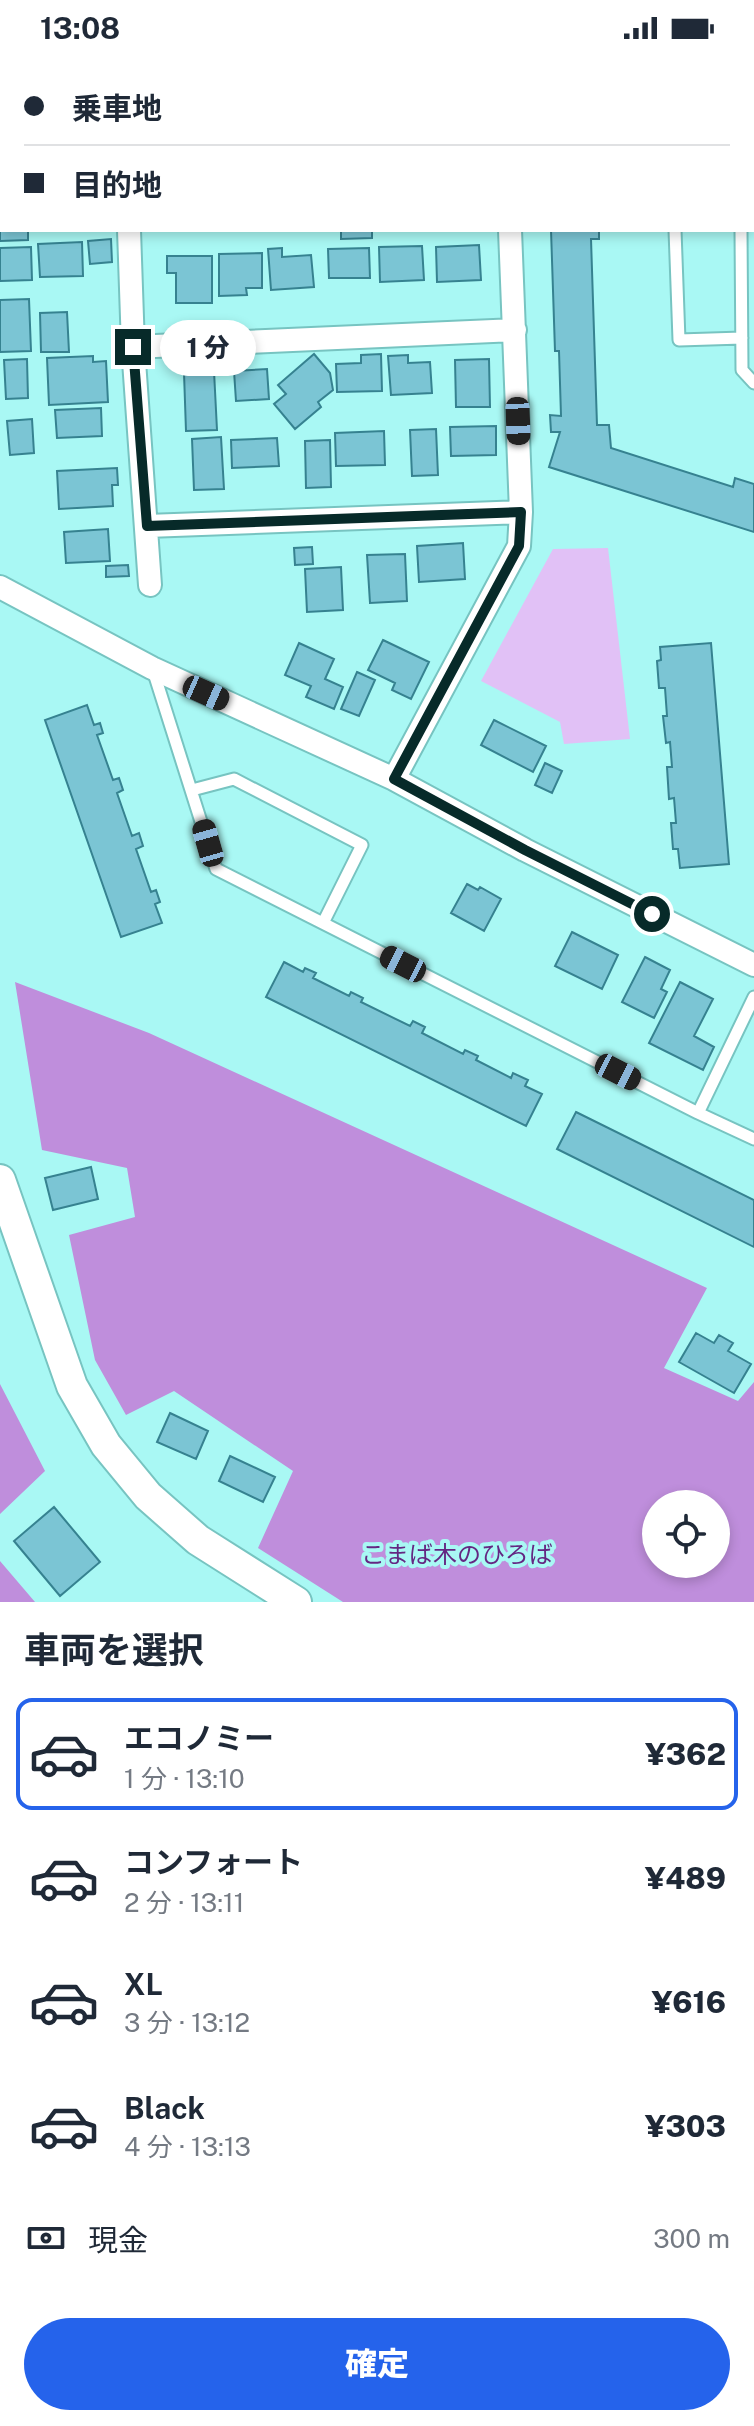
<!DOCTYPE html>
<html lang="ja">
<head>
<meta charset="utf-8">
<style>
  :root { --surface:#fff; --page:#f2f2f3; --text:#1f2937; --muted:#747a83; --line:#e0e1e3; --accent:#2563eb }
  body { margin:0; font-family:"Public Sans","Noto Sans JP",sans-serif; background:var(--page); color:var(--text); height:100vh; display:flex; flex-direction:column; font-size:30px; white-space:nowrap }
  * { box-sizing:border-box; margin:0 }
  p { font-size:26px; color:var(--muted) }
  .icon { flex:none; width:44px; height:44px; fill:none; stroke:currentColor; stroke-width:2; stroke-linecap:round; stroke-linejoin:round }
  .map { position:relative; height:1546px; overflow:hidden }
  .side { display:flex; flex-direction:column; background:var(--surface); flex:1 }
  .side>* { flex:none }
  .guide { position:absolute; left:0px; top:0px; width:754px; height:176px; box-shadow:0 4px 12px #0003; display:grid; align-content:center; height:176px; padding:0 24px; background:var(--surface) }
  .controls { position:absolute; left:642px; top:1434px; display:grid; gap:16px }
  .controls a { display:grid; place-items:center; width:88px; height:88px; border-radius:50%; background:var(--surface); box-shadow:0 4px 12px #0003; font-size:40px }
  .end { position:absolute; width:36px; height:36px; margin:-18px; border:10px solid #072a29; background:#fff; box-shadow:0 0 0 4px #fff }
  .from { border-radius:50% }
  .bubble { position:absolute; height:56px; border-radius:28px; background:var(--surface); box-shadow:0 4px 12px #0003; font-size:26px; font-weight:800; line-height:56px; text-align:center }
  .car { position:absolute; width:24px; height:48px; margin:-24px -12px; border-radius:10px; box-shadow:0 0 6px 2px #0007; background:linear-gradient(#222 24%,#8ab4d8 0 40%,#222 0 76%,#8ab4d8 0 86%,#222 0) }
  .guide b { display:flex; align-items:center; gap:28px; height:76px; font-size:30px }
  .guide b+b { border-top:2px solid var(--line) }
  .guide i { width:20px; height:20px; background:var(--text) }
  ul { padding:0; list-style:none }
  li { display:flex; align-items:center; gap:24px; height:112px; margin:0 16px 12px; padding:0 8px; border:4px solid transparent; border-radius:16px }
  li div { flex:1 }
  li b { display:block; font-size:30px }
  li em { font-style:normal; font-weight:800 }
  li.selected { border-color:var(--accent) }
  li>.icon { width:72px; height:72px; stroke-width:1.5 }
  h2 { padding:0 24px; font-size:36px; line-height:96px }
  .pay { display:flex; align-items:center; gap:20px; height:88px; padding:0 24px; font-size:30px }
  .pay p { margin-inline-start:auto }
  .action { display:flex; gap:16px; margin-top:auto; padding:16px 24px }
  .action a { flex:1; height:92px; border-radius:48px; background:var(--accent); color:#fff; font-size:32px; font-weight:800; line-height:92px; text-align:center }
  .status { display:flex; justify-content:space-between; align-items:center; height:56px; padding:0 40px; background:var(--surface); direction:ltr }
  .status svg { height:22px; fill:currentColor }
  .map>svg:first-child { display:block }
  .green { fill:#e1c1f6 }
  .forest { fill:#bf8edc; fill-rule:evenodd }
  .building { fill:#7bc5d4; stroke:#368290; stroke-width:2 }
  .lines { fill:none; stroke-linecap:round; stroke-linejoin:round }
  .lane-casing { stroke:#77c4c1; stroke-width:15 }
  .street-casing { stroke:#77c4c1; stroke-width:26 }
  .secondary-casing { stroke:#77c4c1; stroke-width:34 }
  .lane { stroke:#fff; stroke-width:11 }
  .street { stroke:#fff; stroke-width:22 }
  .secondary { stroke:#fff; stroke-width:30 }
  .route { stroke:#072a29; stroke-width:10 }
  .labels { text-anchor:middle; stroke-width:8; stroke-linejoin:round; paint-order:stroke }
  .park-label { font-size:24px; fill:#642782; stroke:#a9f8f4 }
</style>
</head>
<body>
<div class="status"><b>13:08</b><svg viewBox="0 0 49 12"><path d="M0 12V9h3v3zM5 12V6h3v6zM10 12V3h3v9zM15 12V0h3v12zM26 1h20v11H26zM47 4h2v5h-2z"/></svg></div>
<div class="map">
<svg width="754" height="1546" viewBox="0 0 754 1546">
  <rect width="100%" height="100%" fill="#a9f8f4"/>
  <path class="green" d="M608,492L630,683L564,688L560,666L481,625L553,493Z"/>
  <path class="forest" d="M15,926L149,977L707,1232L664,1312L738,1345L754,1326V1546H343L258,1492L293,1415L174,1335L126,1359L95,1304L69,1179L135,1161L127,1112L42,1094ZM656,1448H716V1508H656Z
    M0,1328L45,1415L0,1458Z
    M0,1505L35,1546H0Z"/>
  <path class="building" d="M678,0H754V18L752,21V2H680Z
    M0,138H2V174H28V184L0,185Z
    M341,174H372V182L341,183Z
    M551,174H599V183H591L597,369H609L611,392L733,431L735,422L754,428V476L549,411L560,376H551L550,359L561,360L559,295H555Z
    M111,183L112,206L90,208L88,185Z
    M82,186L83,220L40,221L38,188Z
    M479,189L481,224L437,226L436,191Z
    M422,190L424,224L380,226L379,191Z
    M31,191L32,224L0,225V192Z
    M282,192V201L311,199L314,231L271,234L268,193Z
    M369,192L370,222H329L328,193Z
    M262,197V232H246L247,239L219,240V198Z
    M167,200H212V247H176V217H167Z
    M29,243L31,295L0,296V244Z
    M67,256L69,296H41L40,257Z
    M314,298L330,317L333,334L318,346L321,351L295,373L274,348L286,338L278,329Z
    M381,298L382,335L337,336L336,308L361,307V299Z
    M408,299V307L430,306L432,337L391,339L388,300Z
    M93,300V306L106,305L108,346L49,349L47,302Z
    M27,303L28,342L6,343L4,304Z
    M489,303L490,351H456L455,304Z
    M267,313L269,343L236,345L234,315Z
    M214,315L217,374L186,375L184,317Z
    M101,352L102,380L57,382L55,354Z
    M32,363L34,397L10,399L7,365Z
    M496,370V399L451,400L450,371Z
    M436,373L438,419L412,420L410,374Z
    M384,375L385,409L336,410L335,377Z
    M221,381L224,433L194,434L192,383Z
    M277,382L279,410L232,412L231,384Z
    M330,384L331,431L306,432L305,385Z
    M117,412L118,429H112L113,450L59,453L57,415Z
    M108,473L110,505L66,507L64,476Z
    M463,487L465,523L419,526L417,490Z
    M312,491L313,508L295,509L294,492Z
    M405,498L407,545L370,547L367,499Z
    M128,509L129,520L106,521V510Z
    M341,511L343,554L307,556L305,513Z
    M383,584L429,606L411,643L392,634L395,627L368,614Z
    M299,587L334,603L325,623L343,631L334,653L306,641L311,630L285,619Z
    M711,587L729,808L680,812L678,793H673L671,767H676L674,742L669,743L667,711H672L670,686L666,687L663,660H667L665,632H659L657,605L661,604L660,591Z
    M357,616L375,624L359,660L341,653Z
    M87,649L94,669L100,667L103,677L97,679L113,724L119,722L123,734L117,737L132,780L139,777L143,790L136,793L151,836L156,834L160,846L155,848L162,867L121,881L45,664Z
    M494,664L546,690L533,716L481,689Z
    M545,707L562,715L552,737L535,729Z
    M467,828L478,834L480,831L501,843L484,875L451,857Z
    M572,876L618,899L602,933L555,910Z
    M645,901L670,914L661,933L667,936L654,962L622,946Z
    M284,906L303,916L305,912L316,917L313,922L349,940L351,936L363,942L361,946L410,970L413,965L425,971L422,977L463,998L465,994L478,1000L476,1004L511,1022L513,1017L528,1024L525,1030L542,1038L526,1070L266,941Z
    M680,926L713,943L694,980L714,991L703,1014L649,987Z
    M576,1056L754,1144V1191L557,1093Z
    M91,1111L98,1143L53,1154L45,1122Z
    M696,1277L714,1287L719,1279L733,1287L728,1295L751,1308L734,1337L679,1306Z
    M170,1357L208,1375L196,1403L157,1386Z
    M230,1400L275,1421L263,1446L219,1425Z
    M54,1451L100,1506L60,1540L14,1485Z"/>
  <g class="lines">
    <defs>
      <path id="lane" d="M675,174L679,284L742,282
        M741,174L742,314L754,327
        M153,614L216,813L698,1057L754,1083
        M192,734L234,723L362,789L323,867
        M698,1057L754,941"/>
      <path id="street" d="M122,0V2
        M503,0V2
        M752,69H754
        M0,104H2
        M129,174L133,291L150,529
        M133,291L515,274
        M147,470L521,456
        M0,531L152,612L394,723L525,794L754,909
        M394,723L519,490L521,456L510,174"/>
      <path id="secondary" d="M0,1124L72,1330L106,1389L148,1440L198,1484L296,1546"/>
    </defs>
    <use href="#lane" class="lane-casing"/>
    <use href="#street" class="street-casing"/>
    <use href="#secondary" class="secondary-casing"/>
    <use href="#lane" class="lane"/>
    <use href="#street" class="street"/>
    <use href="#secondary" class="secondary"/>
  </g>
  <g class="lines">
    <path class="route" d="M133,291L147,470L521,456L519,490L394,723L525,794L652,858"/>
  </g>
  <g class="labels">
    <g class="park-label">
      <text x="457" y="1507">こまば木のひろば</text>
    </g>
  </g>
</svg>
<div class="controls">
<a><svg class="icon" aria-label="locate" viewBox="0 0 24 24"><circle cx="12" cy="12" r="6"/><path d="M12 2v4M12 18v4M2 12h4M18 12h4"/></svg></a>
</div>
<i class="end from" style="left:652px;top:858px"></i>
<i class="end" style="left:133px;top:291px"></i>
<div class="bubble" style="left:160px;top:264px;width:96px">1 分</div>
<i class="car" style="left:518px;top:365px;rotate:178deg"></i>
<i class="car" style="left:206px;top:637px;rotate:114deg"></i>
<i class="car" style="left:208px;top:787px;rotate:344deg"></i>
<i class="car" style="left:403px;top:908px;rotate:297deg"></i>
<i class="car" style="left:618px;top:1016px;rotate:117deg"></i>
<div class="guide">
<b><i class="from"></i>乗車地</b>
<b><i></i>目的地</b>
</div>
</div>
<section class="side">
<h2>車両を選択</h2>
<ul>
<li class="selected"><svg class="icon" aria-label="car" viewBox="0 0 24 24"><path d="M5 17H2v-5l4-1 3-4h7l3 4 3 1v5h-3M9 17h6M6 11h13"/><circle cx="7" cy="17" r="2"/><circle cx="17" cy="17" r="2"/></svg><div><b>エコノミー</b><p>1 分 · 13:10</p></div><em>¥362</em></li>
<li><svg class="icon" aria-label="car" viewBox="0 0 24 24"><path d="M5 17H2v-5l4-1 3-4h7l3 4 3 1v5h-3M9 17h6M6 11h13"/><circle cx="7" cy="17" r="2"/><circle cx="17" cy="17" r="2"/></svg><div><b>コンフォート</b><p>2 分 · 13:11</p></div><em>¥489</em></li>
<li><svg class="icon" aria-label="car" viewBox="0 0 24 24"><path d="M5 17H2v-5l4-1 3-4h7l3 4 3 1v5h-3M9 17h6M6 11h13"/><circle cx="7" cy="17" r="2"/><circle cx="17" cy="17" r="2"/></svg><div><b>XL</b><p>3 分 · 13:12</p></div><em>¥616</em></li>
<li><svg class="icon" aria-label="car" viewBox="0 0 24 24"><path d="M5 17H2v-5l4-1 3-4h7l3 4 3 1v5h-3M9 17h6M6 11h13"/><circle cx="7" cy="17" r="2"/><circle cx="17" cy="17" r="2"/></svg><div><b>Black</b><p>4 分 · 13:13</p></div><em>¥303</em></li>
</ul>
<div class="pay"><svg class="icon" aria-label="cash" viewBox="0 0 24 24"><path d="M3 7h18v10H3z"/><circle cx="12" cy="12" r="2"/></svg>現金<p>300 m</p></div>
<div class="action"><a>確定</a></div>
</section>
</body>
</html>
